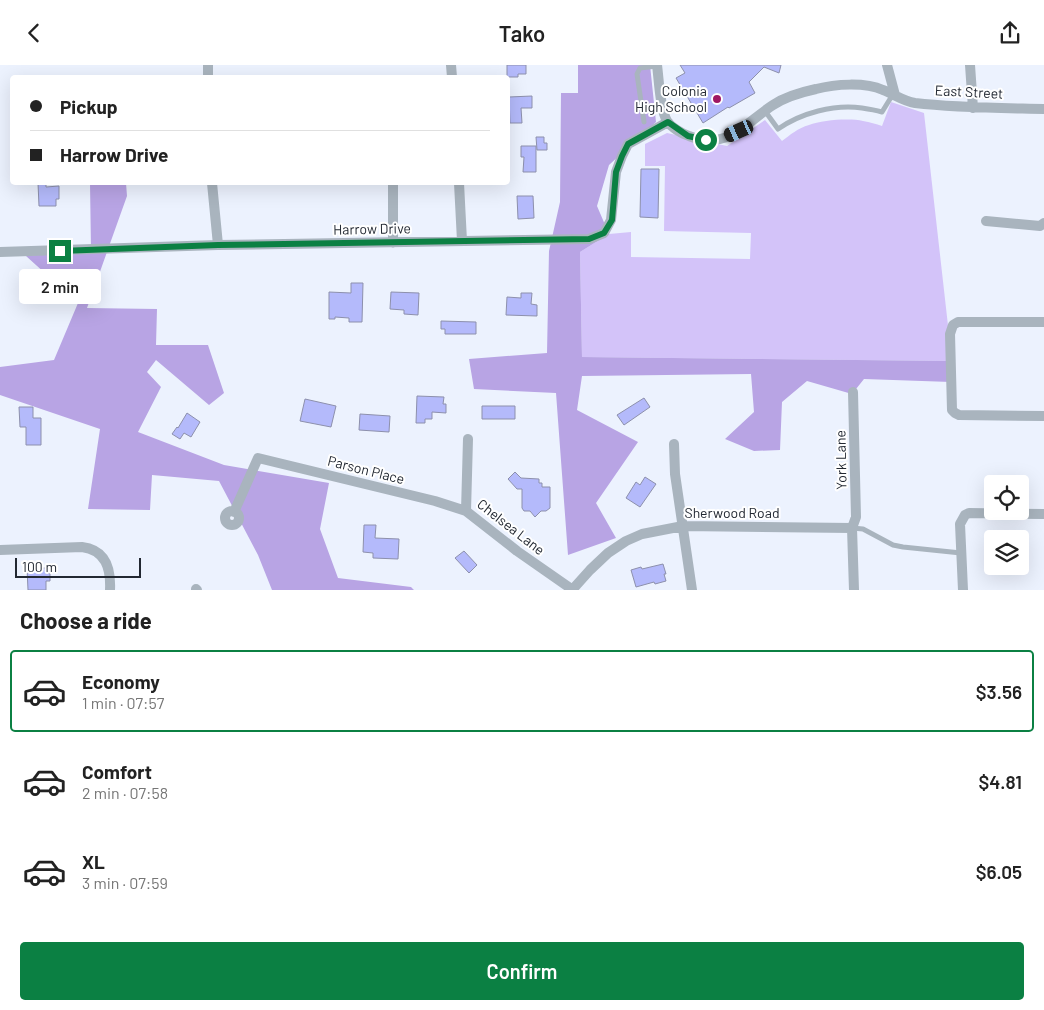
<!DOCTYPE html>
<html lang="en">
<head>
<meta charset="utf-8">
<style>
  :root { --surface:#fff; --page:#f6f6f6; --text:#222; --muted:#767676; --line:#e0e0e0; --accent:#0b8043 }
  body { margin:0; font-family:Barlow,sans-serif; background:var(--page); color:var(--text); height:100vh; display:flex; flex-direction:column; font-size:19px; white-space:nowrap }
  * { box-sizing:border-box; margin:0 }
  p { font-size:16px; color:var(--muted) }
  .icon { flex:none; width:28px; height:28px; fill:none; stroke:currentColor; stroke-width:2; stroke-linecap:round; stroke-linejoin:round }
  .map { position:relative; height:525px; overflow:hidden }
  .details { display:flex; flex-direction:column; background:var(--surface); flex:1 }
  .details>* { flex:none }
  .guide { position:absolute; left:10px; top:10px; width:500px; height:110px; border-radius:5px; box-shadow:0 5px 20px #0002; display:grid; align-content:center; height:110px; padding:0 20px; background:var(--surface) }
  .buttons { position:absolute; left:984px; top:410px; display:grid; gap:10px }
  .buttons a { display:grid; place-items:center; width:45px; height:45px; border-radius:5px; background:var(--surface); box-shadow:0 5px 20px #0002; font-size:25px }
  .scale { position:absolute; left:15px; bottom:12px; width:126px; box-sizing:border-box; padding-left:5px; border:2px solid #222832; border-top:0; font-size:14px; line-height:18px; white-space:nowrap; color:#222832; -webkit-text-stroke:4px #fff; paint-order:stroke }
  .end { position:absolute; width:22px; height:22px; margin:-11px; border:6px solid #0b8043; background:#fff; box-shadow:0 0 0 2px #fff }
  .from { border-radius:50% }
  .bubble { position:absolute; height:35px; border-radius:5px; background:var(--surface); box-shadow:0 5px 20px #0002; font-size:16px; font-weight:600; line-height:35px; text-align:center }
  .car { position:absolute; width:15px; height:30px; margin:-15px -8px; border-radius:6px; box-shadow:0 0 4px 1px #0007; background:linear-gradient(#222 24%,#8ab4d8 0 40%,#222 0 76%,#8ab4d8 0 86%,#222 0) }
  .guide b { display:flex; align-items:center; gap:18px; height:48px; font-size:19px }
  .guide b+b { border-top:1px solid var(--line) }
  .guide i { width:12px; height:12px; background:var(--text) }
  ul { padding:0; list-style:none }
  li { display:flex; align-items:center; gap:15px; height:82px; margin:0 10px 8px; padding:0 10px; border:2px solid transparent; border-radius:5px }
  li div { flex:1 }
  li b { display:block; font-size:19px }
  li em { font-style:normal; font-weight:600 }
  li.current { border-color:var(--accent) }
  li>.icon { width:45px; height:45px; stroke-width:1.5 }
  h2 { padding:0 20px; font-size:22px; line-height:60px }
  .primary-button { display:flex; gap:10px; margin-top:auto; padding:10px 20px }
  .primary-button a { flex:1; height:58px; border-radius:5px; background:var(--accent); color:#fff; font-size:20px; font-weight:600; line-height:58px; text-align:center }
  header { display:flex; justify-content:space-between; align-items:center; height:65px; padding:0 20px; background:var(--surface); font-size:22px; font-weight:600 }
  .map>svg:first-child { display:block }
  .green { fill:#d3c3f9 }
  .forest { fill:#b8a4e4 }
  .building { fill:#b4bafb; stroke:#8d90ac }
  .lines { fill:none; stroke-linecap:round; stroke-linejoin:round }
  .lane { stroke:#a9b4be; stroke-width:5 }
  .street { stroke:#a9b4be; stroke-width:10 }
  .route { stroke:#0b8043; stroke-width:6 }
  .poi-dot { fill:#9f1764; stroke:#fff; stroke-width:2 }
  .labels { text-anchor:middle; stroke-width:4; stroke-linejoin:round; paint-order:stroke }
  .poi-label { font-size:14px; fill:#222832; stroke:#fff; text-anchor:end }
  .street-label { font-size:14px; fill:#222832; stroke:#fff }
</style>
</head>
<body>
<header><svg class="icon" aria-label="back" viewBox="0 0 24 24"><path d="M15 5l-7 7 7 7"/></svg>Tako<svg class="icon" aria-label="share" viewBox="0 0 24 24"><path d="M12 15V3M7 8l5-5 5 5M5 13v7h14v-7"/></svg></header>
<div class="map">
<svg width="1044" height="525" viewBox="0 0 1044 525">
  <rect width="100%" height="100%" fill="#ecf2fe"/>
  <path class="green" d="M891,37L924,48L952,296L582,292L580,187L609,169L631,167V192L750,194L751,168L664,166L665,101H645V79L667,68L727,81L765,55L782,76C790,70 798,63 809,60C822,55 850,53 863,56C870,57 876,59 882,61Z"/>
  <path class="forest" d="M578,0H650L656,57L609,100L597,141L609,169L580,187L582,292L952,296L951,317L864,314L852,329L807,316L782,337L780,385L754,386L725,374L754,347L751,309L582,311L577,345L638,377L596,438L616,473L568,490L556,328L474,324L469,294L547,288L549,186L560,137L561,28H578Z
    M90,118H126L127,131L87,243L157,244L156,280H208L224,328L209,340L156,295L147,307L161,322L138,367L224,400L329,418L320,464L338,513L411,522L414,525H272L258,490L219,416L152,410L150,445L88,444L100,364L0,330V302L54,295L78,238L26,191L91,185Z"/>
  <path class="building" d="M507,0H526V9H518V12H507Z
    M680,0H781L779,8L764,2L749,17L755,28L729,43L728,42L703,58L676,13L685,8Z
    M532,31V43H521L522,58H510L509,32Z
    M536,72H544V78H547V85H537Z
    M521,81H536V107H523L524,92H521Z
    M641,104H659L658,153L640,152Z
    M38,118H46V122L59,121V134H56V141H39Z
    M517,131H533L534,153L518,154Z
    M351,218H363L362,257H349V253L335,252V254H329V227L351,228Z
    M391,227L419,228L418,250L404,249V245L390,244Z
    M521,228H532L531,239L537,240V251L506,250L507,232L521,233Z
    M441,256L476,257V269H445V264H441Z
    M417,331L444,332L443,339H446V348L432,347V354H425V358H416Z
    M644,333L650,342L624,360L617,350Z
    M305,334L336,341L331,362L300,356Z
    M482,341H515V354H482Z
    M19,342H33V353H41V380H26V362H20Z
    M187,348L200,357L191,372L184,368L180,374L172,369L177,362L178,363Z
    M360,349L390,351L389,367L359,365Z
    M515,407L521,413L539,414V418H542V422H550V443L546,446H541L535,452L530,446H524L522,443V424H517L508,414Z
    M645,412L656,419L640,442L626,433L636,417L640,420Z
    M364,460H376L375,473L399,474L398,494L373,493V488L363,487Z
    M464,486L477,500L469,508L455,493Z
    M663,499L666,509H664L666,516L655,519L654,517L636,522L631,505L641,502L642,504Z
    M27,503H46V508H50V516H46V525H28Z"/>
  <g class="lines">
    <path class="lane" d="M765,46L778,64C801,48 834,39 862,43C869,44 875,45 882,47L890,34L894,30
      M644,57L637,9L640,3L657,1
      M852,463L863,464L893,480L903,482L961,488"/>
    <path class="street" d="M208,0V12
      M451,0L452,12
      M657,0C659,15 660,44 667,56C671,62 682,69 689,71C728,86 745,58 773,40C785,32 802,27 816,24C835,19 865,17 883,25C894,29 903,36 915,38C958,43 1001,43 1044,44
      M887,0L895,30
      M970,0L973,43
      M212,118L218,180
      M393,118V178
      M459,118L462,176
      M986,156L1040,161L1044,158
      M0,187L218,180L589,174L604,168L611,155L616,107L622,91L628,79L668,57
      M1044,257H958L953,260L950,269L952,345L955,348L959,350L1044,351
      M853,327L856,452L852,463L854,525
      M468,374L466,446L517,486L573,525
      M674,379L675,409L692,525
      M225 453a7 7 0 1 1 14 0a7 7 0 1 1-14 0Z
      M234,447L258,393L435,436L466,446
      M0,485L82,482C106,485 111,504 110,525
      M196,524L197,525
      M572,525L590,505L608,488L626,476L642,469L683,461L852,463
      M963,525L960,459L965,450L969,448L1044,449"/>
  </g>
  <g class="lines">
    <path class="route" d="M60,186L218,180L589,174L604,168L612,155L616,107L622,91L628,79L668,57L688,71L706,75"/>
  </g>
  <circle class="poi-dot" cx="717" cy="34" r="5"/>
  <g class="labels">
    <g class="poi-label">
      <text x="707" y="31">Colonia<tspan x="707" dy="16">High School</tspan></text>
    </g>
    <g class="street-label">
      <text transform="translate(969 27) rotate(3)" y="5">East Street</text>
      <text transform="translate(372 164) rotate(-1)" y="5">Harrow Drive</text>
      <text transform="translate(841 395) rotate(-91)" y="5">York Lane</text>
      <text transform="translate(366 405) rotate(14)" y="5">Parson Place</text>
      <text x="732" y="453">Sherwood Road</text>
      <text transform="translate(511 462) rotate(38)" y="5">Chelsea Lane</text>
    </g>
  </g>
</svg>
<div class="buttons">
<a><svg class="icon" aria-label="locate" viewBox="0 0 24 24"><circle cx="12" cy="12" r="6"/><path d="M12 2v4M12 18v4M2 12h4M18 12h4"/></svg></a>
<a><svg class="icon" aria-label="layers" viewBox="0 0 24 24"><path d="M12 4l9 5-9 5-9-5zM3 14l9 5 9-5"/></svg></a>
</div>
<div class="scale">100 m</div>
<i class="end from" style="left:706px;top:75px"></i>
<i class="end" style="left:60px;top:186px"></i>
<div class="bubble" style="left:19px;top:204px;width:82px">2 min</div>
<i class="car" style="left:739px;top:66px;rotate:246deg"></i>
<div class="guide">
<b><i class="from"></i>Pickup</b>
<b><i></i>Harrow Drive</b>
</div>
</div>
<section class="details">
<h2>Choose a ride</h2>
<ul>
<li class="current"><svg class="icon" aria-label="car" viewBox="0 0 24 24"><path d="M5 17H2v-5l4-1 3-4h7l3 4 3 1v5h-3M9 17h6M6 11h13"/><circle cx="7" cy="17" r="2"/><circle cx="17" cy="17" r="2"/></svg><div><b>Economy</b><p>1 min · 07:57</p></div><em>$3.56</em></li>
<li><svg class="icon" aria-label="car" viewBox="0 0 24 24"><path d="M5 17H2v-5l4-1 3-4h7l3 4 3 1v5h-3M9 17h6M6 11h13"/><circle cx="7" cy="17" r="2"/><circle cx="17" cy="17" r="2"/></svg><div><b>Comfort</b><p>2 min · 07:58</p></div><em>$4.81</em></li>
<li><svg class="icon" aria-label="car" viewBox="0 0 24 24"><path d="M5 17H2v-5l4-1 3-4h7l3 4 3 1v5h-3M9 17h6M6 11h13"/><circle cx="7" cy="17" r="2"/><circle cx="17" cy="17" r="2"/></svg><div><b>XL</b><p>3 min · 07:59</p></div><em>$6.05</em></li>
</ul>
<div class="primary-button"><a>Confirm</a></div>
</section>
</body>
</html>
